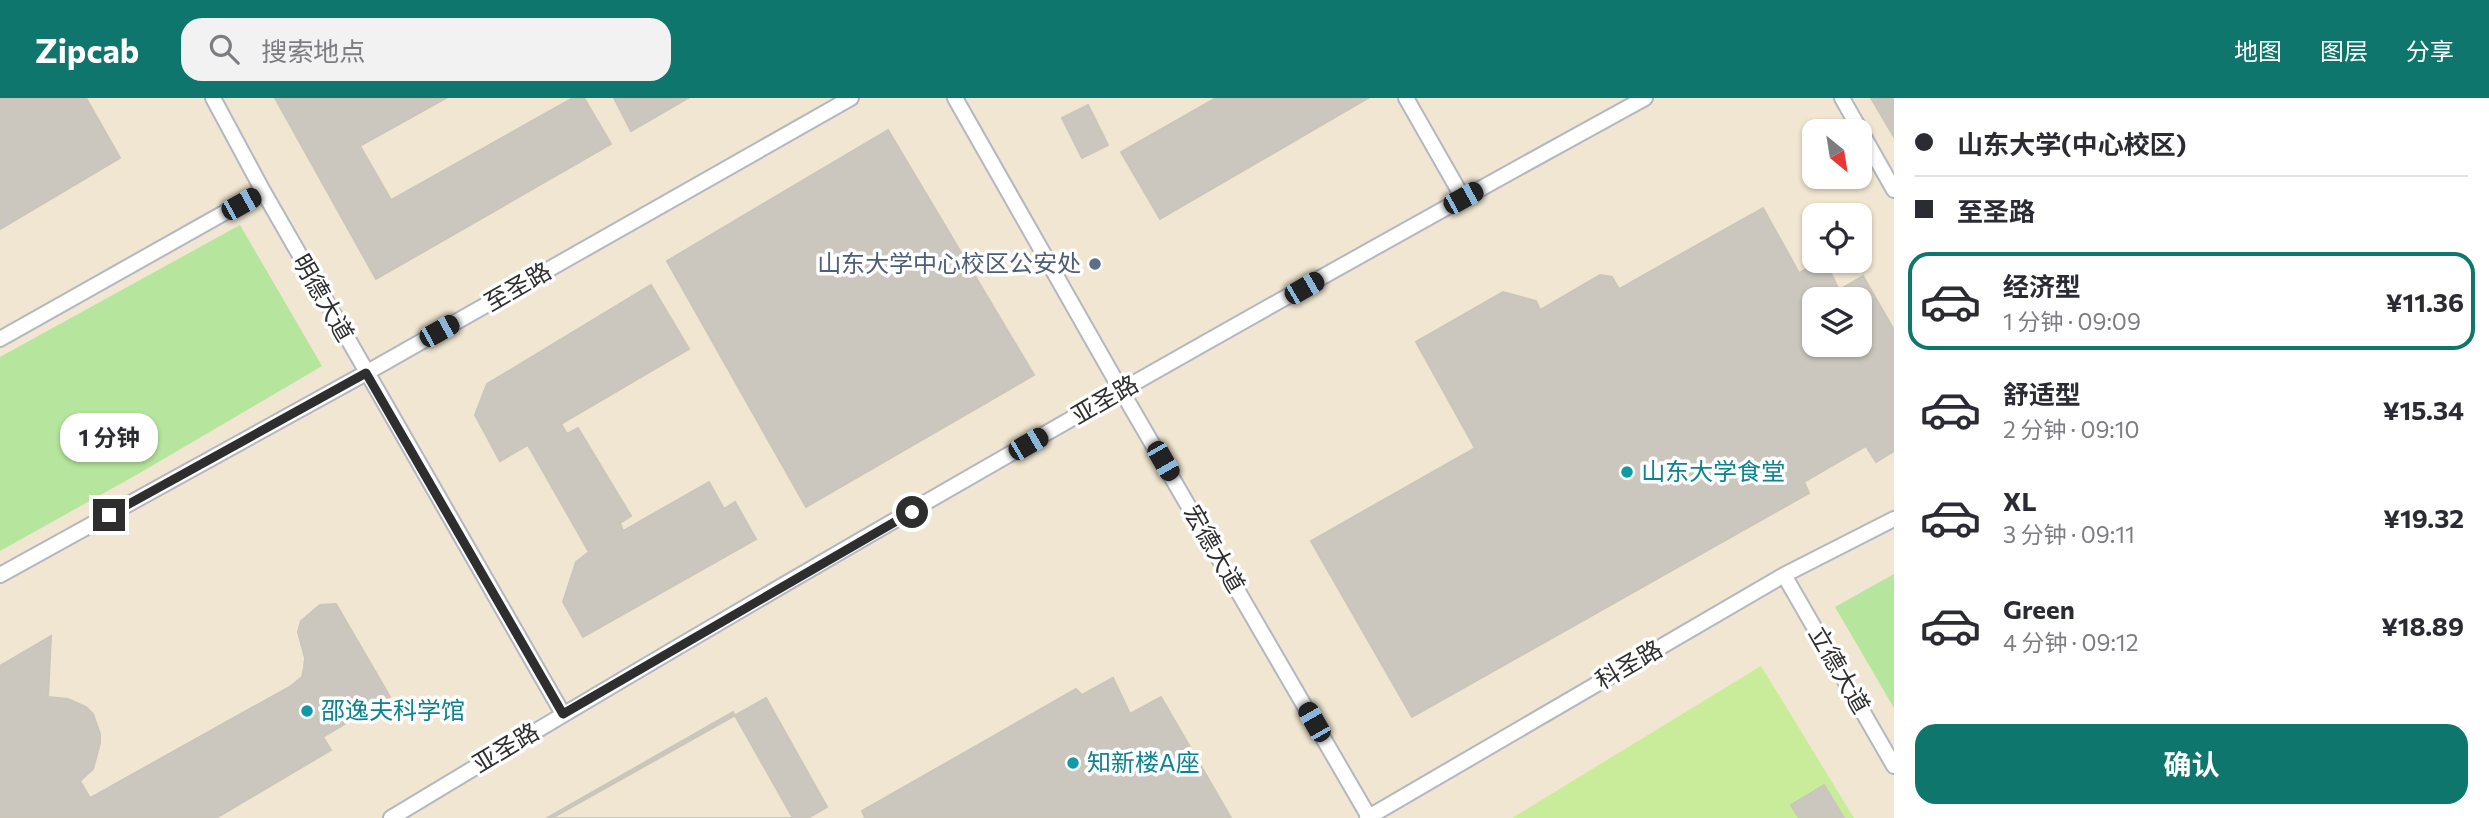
<!DOCTYPE html>
<html lang="zh">
<head>
<meta charset="utf-8">
<style>
  :root { --surface:#fff; --page:#f2f2f3; --text:#2b2b33; --muted:#7c7c81; --line:#e1e1e2; --accent:#0f766e }
  body { margin:0; font-family:Commissioner,"Noto Sans SC",sans-serif; background:var(--page); color:var(--text); height:100vh; display:flex; flex-direction:column; font-size:26px; white-space:nowrap }
  * { box-sizing:border-box; margin:0 }
  p { font-size:23px; color:var(--muted) }
  .icon { flex:none; width:38px; height:38px; fill:none; stroke:currentColor; stroke-width:2; stroke-linecap:round; stroke-linejoin:round }
  .map { position:relative; flex:1; overflow:hidden }
  .details { display:flex; flex-direction:column; background:var(--surface); width:595px }
  .details>* { flex:none }
  .guide { display:grid; align-content:center; height:154px; padding:0 21px; background:var(--surface) }
  .needle { width:46px; rotate:150deg }
  .fabs { position:absolute; left:1802px; top:21px; display:grid; gap:14px }
  .fabs a { display:grid; place-items:center; width:70px; height:70px; border-radius:14px; background:var(--surface); box-shadow:0 2px 5px #0004; font-size:35px }
  .end { position:absolute; width:32px; height:32px; margin:-16px; border:9px solid #2e2e2e; background:#fff; box-shadow:0 0 0 4px #fff }
  .from { border-radius:50% }
  .bubble { position:absolute; height:49px; border-radius:21px; background:var(--surface); box-shadow:0 2px 5px #0004; font-size:23px; font-weight:700; line-height:49px; text-align:center }
  .car { position:absolute; width:21px; height:42px; margin:-21px -10px; border-radius:9px; box-shadow:0 0 5px 2px #0007; background:linear-gradient(#222 24%,#8ab4d8 0 40%,#222 0 76%,#8ab4d8 0 86%,#222 0) }
  .guide b { display:flex; align-items:center; gap:24px; height:66px; font-size:26px }
  .guide b+b { border-top:2px solid var(--line) }
  .guide i { width:18px; height:18px; background:var(--text) }
  ul { padding:0; list-style:none }
  li { display:flex; align-items:center; gap:21px; height:98px; margin:0 14px 10px; padding:0 7px; border:4px solid transparent; border-radius:21px }
  li div { flex:1 }
  li b { display:block; font-size:26px }
  li em { font-style:normal; font-weight:700 }
  li.active { border-color:var(--accent) }
  li>.icon { width:63px; height:63px; stroke-width:1.5 }
  .primary-button { display:flex; gap:14px; margin-top:auto; padding:14px 21px }
  .primary-button a { flex:1; height:80px; border-radius:21px; background:var(--accent); color:#fff; font-size:28px; font-weight:700; line-height:80px; text-align:center }
  header { display:flex; align-items:center; gap:42px; box-sizing:border-box; height:98px; padding:0 35px; background:var(--accent); color:#fff }
  header strong { font-size:33px }
  nav { display:flex; gap:38px; margin-inline-start:auto; font-size:24px }
  .search { width:490px; height:63px; background:var(--page); display:flex; align-items:center; gap:18px; box-sizing:border-box; padding:0 24px; border-radius:21px; color:var(--muted); font-size:26px }
  main { display:flex; flex:1; min-height:0 }
  .map>svg:first-child { display:block }
  .education { fill:#f0e6d1; fill-rule:evenodd }
  .green { fill:#b6e59e }
  .pitch { fill:#c9ec9a }
  .building { fill:#cbc7bf; stroke:#cbc5ba; stroke-width:2; fill-rule:evenodd }
  .lines { fill:none; stroke-linecap:round; stroke-linejoin:round }
  .lane-casing { stroke:#b4b7c1; stroke-width:18 }
  .lane { stroke:#fff; stroke-width:14 }
  .route { stroke:#2e2e2e; stroke-width:9 }
  .service-dot { fill:#5c6f8a; stroke:#fff; stroke-width:2.5 }
  .culture-dot { fill:#0f9aa8; stroke:#fff; stroke-width:2.5 }
  .labels { text-anchor:middle; stroke-width:7; stroke-linejoin:round; paint-order:stroke }
  .service-label { font-size:24px; fill:#4e5e75; stroke:#fff; text-anchor:end }
  .street-label { font-size:24px; fill:#2e2e2e; stroke:#fff }
  .culture-label { font-size:24px; fill:#0d838f; stroke:#fff; text-anchor:start }
</style>
</head>
<body>
<header>
<strong>Zipcab</strong>
<div class="search"><svg class="icon" aria-label="search" viewBox="0 0 24 24"><circle cx="10" cy="10" r="6"/><path d="M15 15l6 6"/></svg>搜索地点</div>
<nav><a>地图</a><a>图层</a><a>分享</a></nav>
</header>
<main>
<div class="map">
<svg width="1894" height="720" viewBox="0 0 1894 720">
  <rect width="100%" height="100%" fill="#efe9e1"/>
  <path class="education" d="M0,0H1894V720H0ZM1815,33H1860V79H1815ZM1815,117H1860V163H1815ZM1815,201H1860V247H1815Z"/>
  <path class="green" d="M240,127L322,268L138,376L0,453V259Z
    M1894,476V610L1835,509Z"/>
  <path class="pitch" d="M1761,568L1854,720H1512Z"/>
  <path class="building" d="M0,0H86L120,60L0,131Z
    M275,0H446L360,48L391,102L573,0H584L611,46L376,181Z
    M614,0H688L631,33Z
    M1216,0H1368L1160,121L1121,54Z
    M1871,0H1894V39Z
    M1088,7L1108,47L1082,60L1062,20Z
    M888,32L1034,277L806,409L667,163Z
    M1763,110L1799,175L1819,163H1825L1839,192L1863,178L1894,232V353L1876,364L1866,348L1804,384L1809,395L1412,619L1311,443L1475,350L1416,244L1503,194L1536,203L1540,212L1600,177L1612,179L1619,191ZM1815,201H1860V247H1815Z
    M651,187L689,251L561,326L567,336L578,330L631,418L620,425L623,433L709,384L724,411L735,404L756,441L583,539L563,504L576,464L589,454L528,347L500,363L475,317L487,286Z
    M336,506L390,599L323,639L331,652L216,720H0V568L51,538L48,599L68,601L86,609L93,616L100,636V645L93,671L80,683L90,700L291,588L302,579L304,570L305,560L298,534L301,523L320,507Z
    M1113,580L1130,616L1161,599L1231,720H865L862,713L1076,591L1082,597Z
    M766,600L827,709L808,720H552Z
    M733,614L793,720H547Z
    M1824,687L1844,720H1799L1791,707Z"/>
  <g class="lines">
    <defs>
      <path id="lane" d="M213,0L263,93L563,616
        M955,0L1121,292L1369,719
        M1406,0L1463,100
        M1842,0L1894,92
        M0,241L263,93
        M0,477L366,275L851,0
        M1784,477L1894,668
        M391,720C803,471 1222,232 1645,0
        M1367,720L1784,477L1894,421"/>
    </defs>
    <use href="#lane" class="lane-casing"/>
    <use href="#lane" class="lane"/>
  </g>
  <g class="lines">
    <path class="route" d="M109,417L366,275L563,616L912,414"/>
  </g>
  <circle class="service-dot" cx="1095" cy="166" r="7"/>
  <g class="culture-dot">
    <circle cx="1627" cy="374" r="7"/>
    <circle cx="307" cy="613" r="7"/>
    <circle cx="1073" cy="665" r="7"/>
  </g>
  <g class="labels">
    <g class="service-label">
      <text x="1081" y="174">山东大学中心校区公安处</text>
    </g>
    <g class="street-label">
      <text transform="translate(518 189) rotate(-30)" y="8">至圣路</text>
      <text transform="translate(323 200) rotate(60)" y="8">明德大道</text>
      <text transform="translate(1105 302) rotate(-30)" y="8">亚圣路</text>
      <text transform="translate(1214 451) rotate(60)" y="8">宏德大道</text>
      <text transform="translate(1629 567) rotate(-30)" y="8">科圣路</text>
      <text transform="translate(1839 572) rotate(60)" y="8">立德大道</text>
      <text transform="translate(506 650) rotate(-31)" y="8">亚圣路</text>
    </g>
    <g class="culture-label">
      <text x="1641" y="382">山东大学食堂</text>
      <text x="321" y="621">邵逸夫科学馆</text>
      <text x="1087" y="673">知新楼A座</text>
    </g>
  </g>
</svg>
<div class="fabs">
<a><svg class="needle" viewBox="-14 -14 28 28"><path d="M0-13l5 13h-10z" fill="#e53935"/><path d="M0 13l5-13h-10z" fill="#7c7c81"/></svg></a>
<a><svg class="icon" aria-label="locate" viewBox="0 0 24 24"><circle cx="12" cy="12" r="6"/><path d="M12 2v4M12 18v4M2 12h4M18 12h4"/></svg></a>
<a><svg class="icon" aria-label="layers" viewBox="0 0 24 24"><path d="M12 4l9 5-9 5-9-5zM3 14l9 5 9-5"/></svg></a>
</div>
<i class="end from" style="left:912px;top:414px"></i>
<i class="end" style="left:109px;top:417px"></i>
<div class="bubble" style="left:60px;top:315px;width:98px">1 分钟</div>
<i class="car" style="left:1463px;top:100px;rotate:61deg"></i>
<i class="car" style="left:241px;top:106px;rotate:61deg"></i>
<i class="car" style="left:1304px;top:190px;rotate:60deg"></i>
<i class="car" style="left:439px;top:233px;rotate:61deg"></i>
<i class="car" style="left:1028px;top:346px;rotate:60deg"></i>
<i class="car" style="left:1163px;top:363px;rotate:150deg"></i>
<i class="car" style="left:1314px;top:624px;rotate:330deg"></i>
</div>
<section class="details">
<div class="guide">
<b><i class="from"></i>山东大学(中心校区)</b>
<b><i></i>至圣路</b>
</div>
<ul>
<li class="active"><svg class="icon" aria-label="car" viewBox="0 0 24 24"><path d="M5 17H2v-5l4-1 3-4h7l3 4 3 1v5h-3M9 17h6M6 11h13"/><circle cx="7" cy="17" r="2"/><circle cx="17" cy="17" r="2"/></svg><div><b>经济型</b><p>1 分钟 · 09:09</p></div><em>¥11.36</em></li>
<li><svg class="icon" aria-label="car" viewBox="0 0 24 24"><path d="M5 17H2v-5l4-1 3-4h7l3 4 3 1v5h-3M9 17h6M6 11h13"/><circle cx="7" cy="17" r="2"/><circle cx="17" cy="17" r="2"/></svg><div><b>舒适型</b><p>2 分钟 · 09:10</p></div><em>¥15.34</em></li>
<li><svg class="icon" aria-label="car" viewBox="0 0 24 24"><path d="M5 17H2v-5l4-1 3-4h7l3 4 3 1v5h-3M9 17h6M6 11h13"/><circle cx="7" cy="17" r="2"/><circle cx="17" cy="17" r="2"/></svg><div><b>XL</b><p>3 分钟 · 09:11</p></div><em>¥19.32</em></li>
<li><svg class="icon" aria-label="car" viewBox="0 0 24 24"><path d="M5 17H2v-5l4-1 3-4h7l3 4 3 1v5h-3M9 17h6M6 11h13"/><circle cx="7" cy="17" r="2"/><circle cx="17" cy="17" r="2"/></svg><div><b>Green</b><p>4 分钟 · 09:12</p></div><em>¥18.89</em></li>
</ul>
<div class="primary-button"><a>确认</a></div>
</section>
</main>
</body>
</html>
